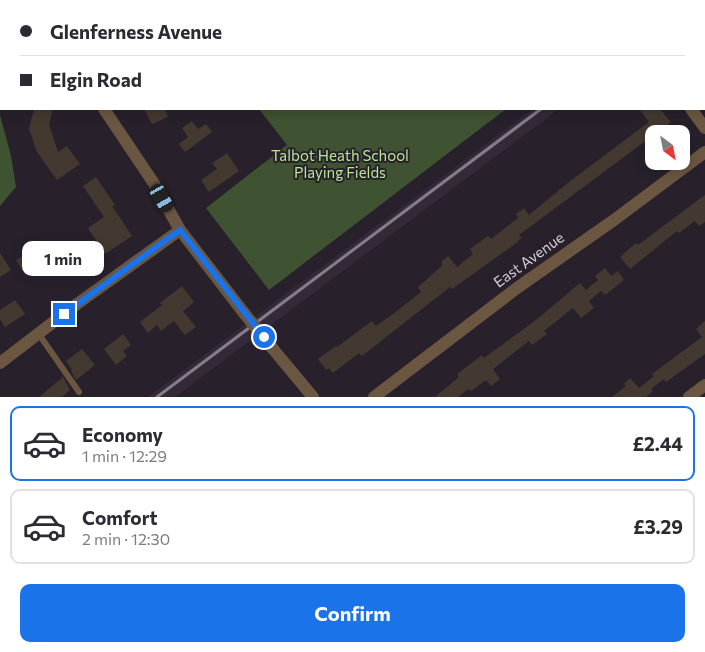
<!DOCTYPE html>
<html lang="en">
<head>
<meta charset="utf-8">
<style>
  :root { --surface:#fff; --page:#f7f7f7; --text:#2b2b33; --muted:#7c7c81; --line:#e1e1e2; --accent:#1a73e8 }
  body { margin:0; font-family:Commissioner,sans-serif; background:var(--page); color:var(--text); height:100vh; display:flex; flex-direction:column; font-size:19px; white-space:nowrap }
  * { box-sizing:border-box; margin:0 }
  p { font-size:16px; color:var(--muted) }
  .icon { flex:none; width:28px; height:28px; fill:none; stroke:currentColor; stroke-width:2; stroke-linecap:round; stroke-linejoin:round }
  .map { position:relative; height:397px; overflow:hidden }
  .sheet { display:flex; flex-direction:column; background:var(--surface); flex:1 }
  .sheet>* { flex:none }
  .hud { position:absolute; left:0px; top:0px; width:705px; height:110px; box-shadow:0 2px 12px #0003; display:grid; align-content:center; height:110px; padding:0 20px; background:var(--surface) }
  .needle { width:32px; rotate:148deg }
  .tools { position:absolute; left:645px; top:125px; display:grid; gap:10px }
  .tools a { display:grid; place-items:center; width:45px; height:45px; border-radius:10px; background:var(--surface); box-shadow:0 2px 12px #0003; font-size:25px }
  .end { position:absolute; width:22px; height:22px; margin:-11px; border:6px solid #1a73e8; background:#fff; box-shadow:0 0 0 2px #fff }
  .from { border-radius:50% }
  .bubble { position:absolute; height:35px; border-radius:10px; background:var(--surface); box-shadow:0 2px 12px #0003; font-size:16px; font-weight:700; line-height:35px; text-align:center }
  .car { position:absolute; width:15px; height:30px; margin:-15px -8px; border-radius:6px; box-shadow:0 0 4px 1px #0007; background:linear-gradient(#222 24%,#8ab4d8 0 40%,#222 0 76%,#8ab4d8 0 86%,#222 0) }
  .hud b { display:flex; align-items:center; gap:18px; height:48px; font-size:19px }
  .hud b+b { border-top:1px solid var(--line) }
  .hud i { width:12px; height:12px; background:var(--text) }
  ul { padding:9px 0 0; list-style:none }
  li { display:flex; align-items:center; gap:15px; height:75px; margin:0 10px 8px; padding:0 10px; border:2px solid var(--line); border-radius:10px }
  li div { flex:1 }
  li b { display:block; font-size:19px }
  li em { font-style:normal; font-weight:700 }
  li.current { border-color:var(--accent) }
  li>.icon { width:45px; height:45px; stroke-width:1.5 }
  .action { display:flex; gap:10px; margin-top:auto; padding:10px 20px }
  .action a { flex:1; height:58px; border-radius:10px; background:var(--accent); color:#fff; font-size:20px; font-weight:700; line-height:58px; text-align:center }
  .map>svg:first-child { display:block }
  .built { fill:#342939 }
  .green { fill:#3f5231 }
  .building { fill:#443930 }
  .lines { fill:none; stroke-linecap:round; stroke-linejoin:round }
  .service { stroke:#6b5741; stroke-width:6 }
  .minor { stroke:#6b5741; stroke-width:12 }
  .tertiary { stroke:#6b5741; stroke-width:12 }
  .rail { stroke:#837d86; stroke-width:3 }
  .tertiary-bridge { stroke:#6b5741; stroke-width:12 }
  .route { stroke:#1a73e8; stroke-width:6 }
  .labels { text-anchor:middle; stroke-width:4; stroke-linejoin:round; paint-order:stroke }
  .park-label { font-size:15px; fill:#b5e690; stroke:#28212c }
  .street-label { font-size:15px; fill:#d5d0d7; stroke:#28212c }
</style>
</head>
<body>
<div class="map">
<svg width="705" height="397" viewBox="0 0 705 397">
  <rect width="100%" height="100%" fill="#28212c"/>
  <path class="built" d="M533,109H559L175,397H148Z"/>
  <path class="green" d="M215,0H555L556,1H215Z
    M259,109H506L269,290L206,208L287,145Z
    M0,115L11,156L16,187L0,206Z"/>
  <path class="building" d="M34,109H53L49,125L58,152L67,146L80,164L57,180L37,152L29,129Z
    M144,109H165L168,117L152,124Z
    M639,109H660L671,122L519,235L522,238L515,244L452,289L450,287L362,356L359,353L333,373L329,368L326,370L318,359L336,346L337,347L372,321L376,326L393,314L421,292L418,287L443,265L441,262L448,256L457,267L473,254L470,249L488,236L491,239L518,218L516,214L524,208L529,215L569,182L649,122Z
    M192,121L198,129L206,124L212,132L185,152L179,144L188,137L182,128Z
    M227,153L239,171L209,192L201,180L217,169L212,163Z
    M96,177L115,205L112,206L132,236L105,254L88,228L104,217L83,186Z
    M705,195V222L699,226L695,221L679,233L677,231L630,269L620,257L636,243L638,245Z
    M38,247L47,262L25,275L16,260Z
    M0,253L11,270L0,277Z
    M605,268L611,276L618,271L624,280L605,295L601,291L589,301L594,308L581,318L573,308L544,331L547,334L532,345L529,341L493,369L500,379L491,386L486,380L471,391L468,389L458,397H435L459,377L457,374L482,355L484,358L536,320L580,283L586,290L598,280L595,276Z
    M182,286L194,302L183,311L196,327L185,335L174,321L161,331L157,325L148,333L140,322L162,305L160,303Z
    M15,300L25,314L5,327L0,319V310Z
    M705,321V354L666,382L664,379L651,389L653,391L646,397H612L626,386L624,384L630,378L639,388L654,376L652,374L702,337L696,329Z
    M123,334L131,345L123,351L127,356L116,365L104,349Z
    M82,349L95,365L76,380L71,371L72,370L66,361Z
    M63,377L70,390L62,397H39Z"/>
  <g class="lines">
    <path class="service" d="M636,1L638,0
      M38,333L79,392"/>
    <path class="minor" d="M592,0L595,1
      M691,109L705,128
      M0,363L77,304L180,230
      M374,397L517,288L614,220L705,152
      M689,397L705,385"/>
    <path class="tertiary" d="M88,0V1
      M104,109L153,182L180,230L244,313
      M273,349L313,397"/>
    <path class="rail" d="M684,1L686,0
      M695,1L697,0
      M157,397L541,109"/>
    <path class="tertiary-bridge" d="M244,313L273,349"/>
  </g>
  <g class="lines">
    <path class="route" d="M64,314L180,230L264,337"/>
  </g>
  <g class="labels">
    <g class="park-label">
      <text x="340" y="161">Talbot Heath School<tspan x="340" dy="17">Playing Fields</tspan></text>
    </g>
    <g class="street-label">
      <text transform="translate(529 260) rotate(-36)" y="5">East Avenue</text>
    </g>
  </g>
</svg>
<div class="tools">
<a><svg class="needle" viewBox="-14 -14 28 28"><path d="M0-13l5 13h-10z" fill="#e53935"/><path d="M0 13l5-13h-10z" fill="#7c7c81"/></svg></a>
</div>
<i class="end from" style="left:264px;top:337px"></i>
<i class="end" style="left:64px;top:314px"></i>
<div class="bubble" style="left:22px;top:241px;width:82px">1 min</div>
<i class="car" style="left:162px;top:198px;rotate:150deg"></i>
<div class="hud">
<b><i class="from"></i>Glenferness Avenue</b>
<b><i></i>Elgin Road</b>
</div>
</div>
<section class="sheet">
<ul>
<li class="current"><svg class="icon" aria-label="car" viewBox="0 0 24 24"><path d="M5 17H2v-5l4-1 3-4h7l3 4 3 1v5h-3M9 17h6M6 11h13"/><circle cx="7" cy="17" r="2"/><circle cx="17" cy="17" r="2"/></svg><div><b>Economy</b><p>1 min · 12:29</p></div><em>£2.44</em></li>
<li><svg class="icon" aria-label="car" viewBox="0 0 24 24"><path d="M5 17H2v-5l4-1 3-4h7l3 4 3 1v5h-3M9 17h6M6 11h13"/><circle cx="7" cy="17" r="2"/><circle cx="17" cy="17" r="2"/></svg><div><b>Comfort</b><p>2 min · 12:30</p></div><em>£3.29</em></li>
</ul>
<div class="action"><a>Confirm</a></div>
</section>
</body>
</html>
